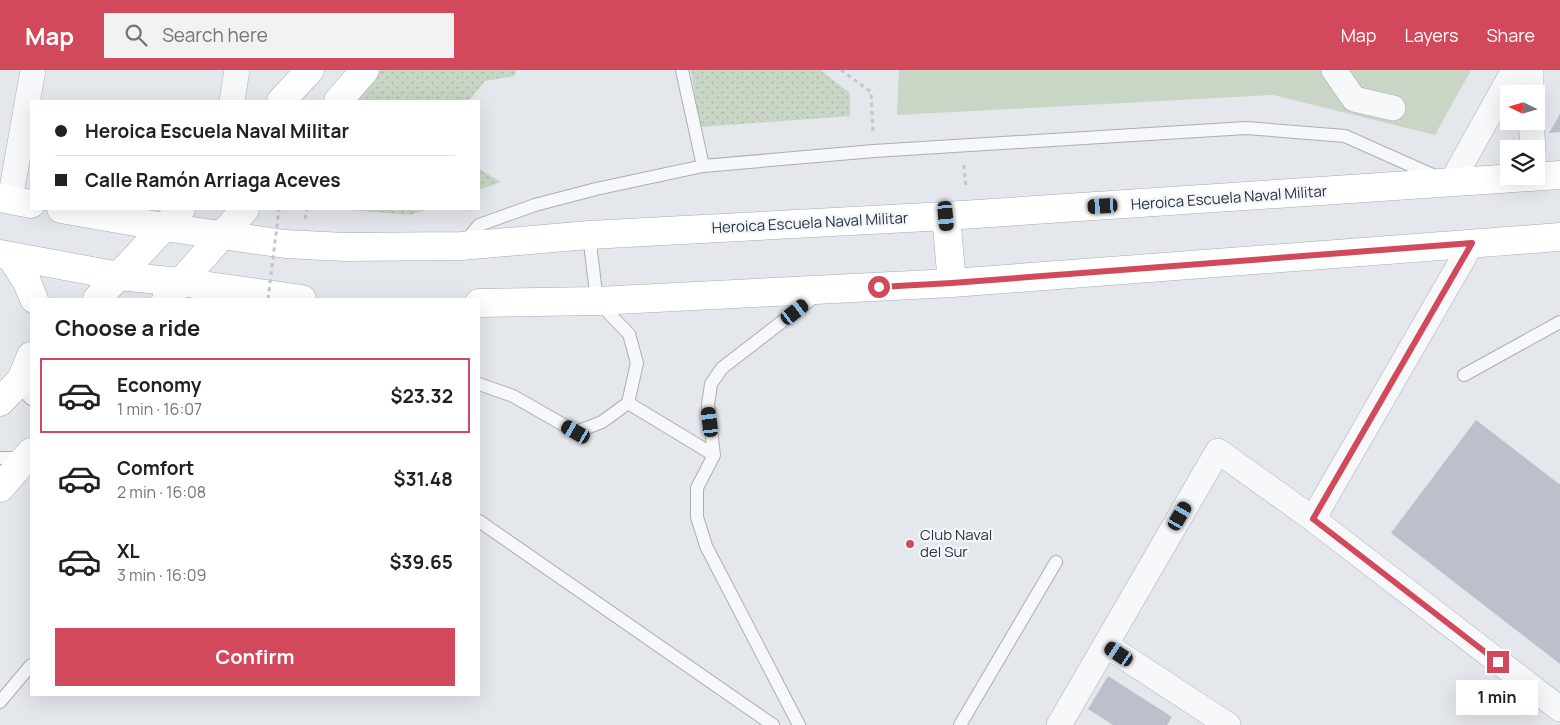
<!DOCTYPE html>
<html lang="en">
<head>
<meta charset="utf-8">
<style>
  :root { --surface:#fff; --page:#f2f2f2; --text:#202124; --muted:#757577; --line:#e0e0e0; --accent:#d1495b }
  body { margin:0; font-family:Manrope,sans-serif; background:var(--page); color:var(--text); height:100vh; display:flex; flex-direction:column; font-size:19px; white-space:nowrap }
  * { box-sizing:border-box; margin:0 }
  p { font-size:16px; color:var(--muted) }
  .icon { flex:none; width:28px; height:28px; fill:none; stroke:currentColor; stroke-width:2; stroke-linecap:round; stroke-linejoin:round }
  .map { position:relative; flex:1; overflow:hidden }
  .details { position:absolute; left:30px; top:228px; width:450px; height:398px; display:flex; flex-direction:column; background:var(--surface); border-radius:0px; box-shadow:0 5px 20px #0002 }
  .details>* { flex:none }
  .top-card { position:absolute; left:30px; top:30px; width:450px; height:110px; border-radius:0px; box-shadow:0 5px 20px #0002; display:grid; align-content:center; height:110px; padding:0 25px; background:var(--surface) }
  .needle { width:32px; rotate:275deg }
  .tools { position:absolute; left:1500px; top:15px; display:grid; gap:10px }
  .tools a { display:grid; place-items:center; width:45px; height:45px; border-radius:0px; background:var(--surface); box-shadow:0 5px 20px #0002; font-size:25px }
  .end { position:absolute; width:22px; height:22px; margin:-11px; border:6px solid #d1495b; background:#fff; box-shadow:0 0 0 2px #fff }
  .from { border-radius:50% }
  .bubble { position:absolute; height:35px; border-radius:0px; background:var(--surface); box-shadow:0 5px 20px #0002; font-size:16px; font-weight:700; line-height:35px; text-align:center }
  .car { position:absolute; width:15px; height:30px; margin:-15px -8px; border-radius:6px; box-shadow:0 0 4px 1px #0007; background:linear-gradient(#222 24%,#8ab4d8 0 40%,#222 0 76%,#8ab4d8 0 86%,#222 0) }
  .top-card b { display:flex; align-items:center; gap:18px; height:48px; font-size:19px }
  .top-card b+b { border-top:1px solid var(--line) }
  .top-card i { width:12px; height:12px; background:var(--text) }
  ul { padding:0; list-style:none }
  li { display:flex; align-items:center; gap:15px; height:75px; margin:0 10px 8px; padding:0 15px; border:2px solid transparent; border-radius:0px }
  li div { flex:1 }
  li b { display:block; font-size:19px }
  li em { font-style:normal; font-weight:700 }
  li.selected { border-color:var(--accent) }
  li>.icon { width:45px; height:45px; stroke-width:1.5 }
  h2 { padding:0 25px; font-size:22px; line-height:60px }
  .button { display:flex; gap:10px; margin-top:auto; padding:10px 25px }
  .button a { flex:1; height:58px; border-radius:0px; background:var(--accent); color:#fff; font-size:20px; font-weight:700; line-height:58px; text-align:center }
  header { display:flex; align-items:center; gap:30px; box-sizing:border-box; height:70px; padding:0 25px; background:var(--accent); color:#fff }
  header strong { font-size:24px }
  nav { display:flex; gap:28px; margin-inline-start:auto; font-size:18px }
  .search { width:350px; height:45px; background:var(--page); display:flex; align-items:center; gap:12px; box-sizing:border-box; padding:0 18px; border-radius:0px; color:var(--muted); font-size:19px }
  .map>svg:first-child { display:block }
  .grass { fill:url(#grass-dots) }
  .park { fill:#c9d6c5 }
  .building { fill:#bbc0ca }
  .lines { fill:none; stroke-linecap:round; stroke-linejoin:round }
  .lane-casing { stroke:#a9aeb7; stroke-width:14 }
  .street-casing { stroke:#a9aeb7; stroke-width:26 }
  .secondary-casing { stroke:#a9aeb7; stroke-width:29 }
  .primary-casing { stroke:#a3abb8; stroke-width:29 }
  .path { stroke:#c2c5cb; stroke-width:3; stroke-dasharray:4 4; stroke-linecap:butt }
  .lane { stroke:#f7f8fa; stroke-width:12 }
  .street { stroke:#f7f8fa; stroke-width:25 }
  .secondary { stroke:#fff; stroke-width:28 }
  .primary { stroke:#fff; stroke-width:28 }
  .path-bridge { stroke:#c2c5cb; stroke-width:3; stroke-dasharray:4 4; stroke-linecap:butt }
  .route { stroke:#d1495b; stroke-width:6 }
  .poi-dot { fill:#d1495b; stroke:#f4f6f9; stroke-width:2 }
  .labels { text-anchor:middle; stroke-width:4.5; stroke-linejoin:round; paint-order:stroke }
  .street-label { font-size:15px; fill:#2b3445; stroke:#f4f6f9 }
  .poi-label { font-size:15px; fill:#2b3445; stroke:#f4f6f9; text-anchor:start }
</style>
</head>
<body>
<header>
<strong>Map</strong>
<div class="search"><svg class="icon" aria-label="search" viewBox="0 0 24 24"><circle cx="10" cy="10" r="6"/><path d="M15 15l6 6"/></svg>Search here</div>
<nav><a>Map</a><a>Layers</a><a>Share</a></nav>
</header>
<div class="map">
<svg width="1560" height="655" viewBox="0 0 1560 655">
  <defs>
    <pattern id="grass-dots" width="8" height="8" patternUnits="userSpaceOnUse" patternTransform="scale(1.25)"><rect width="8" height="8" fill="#c9d6c5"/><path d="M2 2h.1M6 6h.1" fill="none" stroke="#adb8ab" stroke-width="1.8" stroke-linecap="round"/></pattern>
  </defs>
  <rect width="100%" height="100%" fill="#e4e7ec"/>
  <path class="grass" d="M381,0H516L515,6L485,11L469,31H354Z
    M691,0H820L850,23V46L700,57Z
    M479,99L501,112L479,120Z
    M337,139H428L411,145Z"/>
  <path class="park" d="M899,0H1471L1435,65L1273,25L897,45Z"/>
  <path class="building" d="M1560,44V62L1549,63Z
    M1476,350L1559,414L1560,413V594L1391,463Z
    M1108,606L1172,647L1167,655H1113L1088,639Z"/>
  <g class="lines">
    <defs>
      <path id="lane" d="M682,0L703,96
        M464,173L479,155L535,135L596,119L703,96L874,81L1246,58L1345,66L1437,107
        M1464,305L1560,252
        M21,310L26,324L31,329
        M479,314L513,326L576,362L602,352L628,333L637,293L629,264L597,231L589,165
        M628,333L714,385
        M0,388H24
        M479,451L773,655
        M0,632L31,595
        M799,655L706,476L697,447V418L714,385L708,335L711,314L722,298L818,224
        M960,655L1056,492"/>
      <path id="street" d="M1334,0L1354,29L1393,38
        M1531,24V0
        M232,31L237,0
        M1531,51L1533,79
        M1451,113L1514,0
        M10,130L33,0
        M1313,449L1472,173
        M1106,575L1228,655
        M1059,655L1218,381L1313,449L1560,639"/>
      <path id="secondary" d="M281,31L310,0
        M338,31L365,0
        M97,229L181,139
        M166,229L245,139
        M0,332L31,299
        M0,418L31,382"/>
      <path id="primary" d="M0,128L31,134
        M61,139L164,157L285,174L345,177L461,176L589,165L946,146L1560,105
        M946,146L952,213
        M0,184L119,206L180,212L302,229
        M10,186L27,212L34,229
        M479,233L597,231L952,213L1560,167
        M21,310L31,286"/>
    </defs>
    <use href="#lane" class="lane-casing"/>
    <use href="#street" class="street-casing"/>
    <use href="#secondary" class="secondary-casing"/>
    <use href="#primary" class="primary-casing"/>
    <path class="path" d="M841,0L871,22L873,63
      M964,95L966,119
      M305,149L307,139"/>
    <use href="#lane" class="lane"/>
    <use href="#street" class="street"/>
    <use href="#secondary" class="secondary"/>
    <use href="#primary" class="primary"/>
    <path class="path-bridge" d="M268,229L279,139"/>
  </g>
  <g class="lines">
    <path class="route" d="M879,217L952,213L1472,173L1313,449L1498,592"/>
  </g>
  <circle class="poi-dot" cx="910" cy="474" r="5"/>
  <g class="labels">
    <g class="street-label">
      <text transform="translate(1229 128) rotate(-4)" y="5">Heroica Escuela Naval Militar</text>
      <text transform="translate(810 153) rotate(-3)" y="5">Heroica Escuela Naval Militar</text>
    </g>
    <g class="poi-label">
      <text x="920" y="470">Club Naval<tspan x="920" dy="17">del Sur</tspan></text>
    </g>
  </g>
</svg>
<div class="tools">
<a><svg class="needle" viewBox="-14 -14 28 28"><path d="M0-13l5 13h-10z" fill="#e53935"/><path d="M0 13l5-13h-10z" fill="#757577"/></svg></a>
<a><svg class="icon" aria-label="layers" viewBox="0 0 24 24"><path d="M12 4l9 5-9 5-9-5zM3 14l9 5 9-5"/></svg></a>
</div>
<i class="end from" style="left:879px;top:217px"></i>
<i class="end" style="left:1498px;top:592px"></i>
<div class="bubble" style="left:1456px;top:610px;width:82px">1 min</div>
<i class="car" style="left:1103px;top:136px;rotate:267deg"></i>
<i class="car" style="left:946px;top:146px;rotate:175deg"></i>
<i class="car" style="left:795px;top:242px;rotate:52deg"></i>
<i class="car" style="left:710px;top:352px;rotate:353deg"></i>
<i class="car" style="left:576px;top:362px;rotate:300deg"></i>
<i class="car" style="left:1180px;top:446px;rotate:30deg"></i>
<i class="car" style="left:1119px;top:584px;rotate:304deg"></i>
<div class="top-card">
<b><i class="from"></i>Heroica Escuela Naval Militar</b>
<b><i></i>Calle Ramón Arriaga Aceves</b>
</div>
<section class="details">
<h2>Choose a ride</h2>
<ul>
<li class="selected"><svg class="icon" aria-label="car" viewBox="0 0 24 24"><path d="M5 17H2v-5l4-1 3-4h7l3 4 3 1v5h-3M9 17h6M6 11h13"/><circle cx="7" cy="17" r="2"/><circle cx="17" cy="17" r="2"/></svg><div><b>Economy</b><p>1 min · 16:07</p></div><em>$23.32</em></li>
<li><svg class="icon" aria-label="car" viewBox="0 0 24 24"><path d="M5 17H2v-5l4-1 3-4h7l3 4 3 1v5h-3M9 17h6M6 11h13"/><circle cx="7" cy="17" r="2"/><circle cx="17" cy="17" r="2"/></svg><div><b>Comfort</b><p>2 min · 16:08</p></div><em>$31.48</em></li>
<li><svg class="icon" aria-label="car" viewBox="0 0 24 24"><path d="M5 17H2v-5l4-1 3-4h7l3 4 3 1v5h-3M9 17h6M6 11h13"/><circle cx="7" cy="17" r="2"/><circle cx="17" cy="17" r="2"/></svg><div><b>XL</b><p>3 min · 16:09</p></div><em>$39.65</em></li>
</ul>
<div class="button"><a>Confirm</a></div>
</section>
</div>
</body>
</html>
